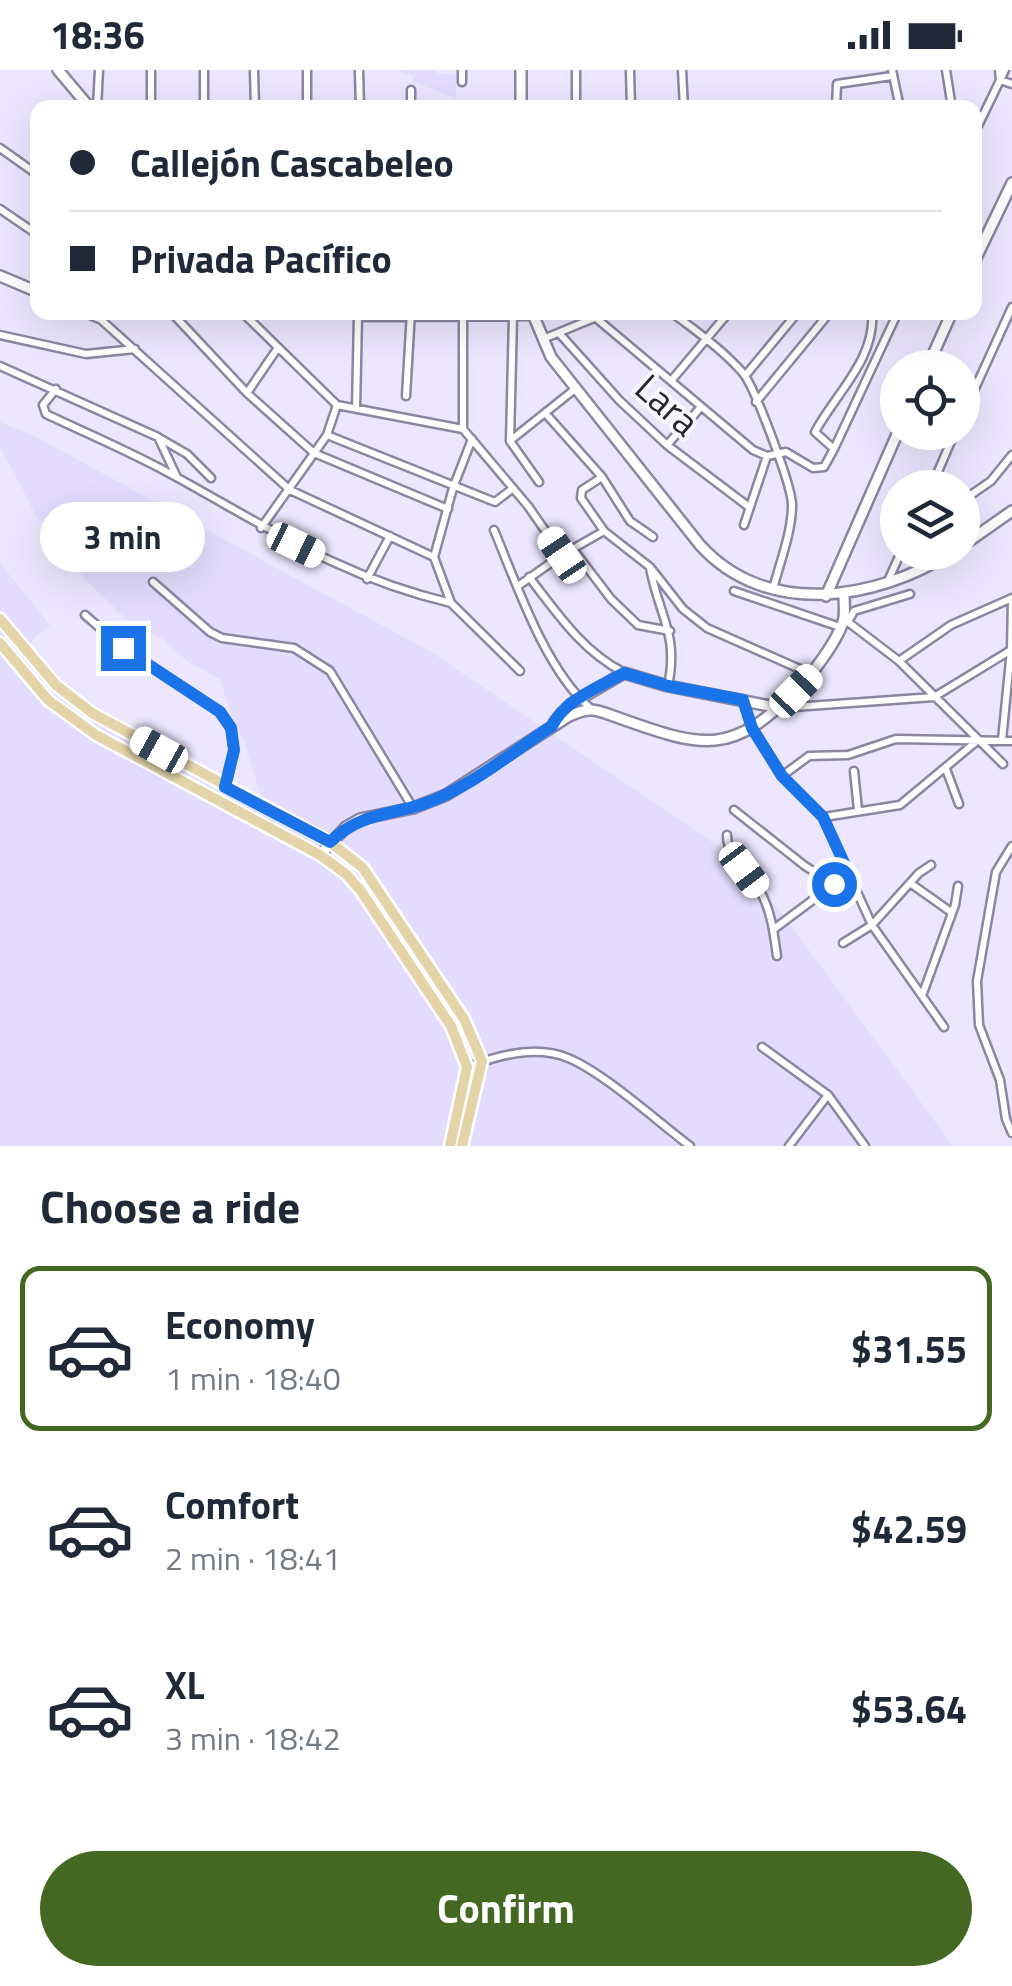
<!DOCTYPE html>
<html lang="en">
<head>
<meta charset="utf-8">
<style>
  :root { --surface:#fff; --page:#f6f6f7; --text:#1f2937; --muted:#747a83; --line:#e0e1e3; --accent:#446821 }
  body { margin:0; font-family:"Titillium Web",sans-serif; background:var(--page); color:var(--text); height:100vh; display:flex; flex-direction:column; font-size:38px; white-space:nowrap }
  * { box-sizing:border-box; margin:0 }
  p { font-size:32px; color:var(--muted) }
  .icon { flex:none; width:55px; height:55px; fill:none; stroke:currentColor; stroke-width:2; stroke-linecap:round; stroke-linejoin:round }
  .map { position:relative; height:1076px; overflow:hidden }
  .details { display:flex; flex-direction:column; background:var(--surface); flex:1 }
  .details>* { flex:none }
  .banner { position:absolute; left:30px; top:30px; width:952px; height:220px; border-radius:20px; box-shadow:0 10px 40px #0002; display:grid; align-content:center; height:220px; padding:0 40px; background:var(--surface) }
  .fabs { position:absolute; left:880px; top:280px; display:grid; gap:20px }
  .fabs a { display:grid; place-items:center; width:100px; height:100px; border-radius:50%; background:var(--surface); box-shadow:0 10px 40px #0002; font-size:50px }
  .end { position:absolute; width:45px; height:45px; margin:-22px; border:12px solid #1a73e8; background:#fff; box-shadow:0 0 0 5px #fff }
  .from { border-radius:50% }
  .bubble { position:absolute; height:70px; border-radius:35px; background:var(--surface); box-shadow:0 10px 40px #0002; font-size:32px; font-weight:700; line-height:70px; text-align:center }
  .car { position:absolute; width:30px; height:60px; margin:-30px -15px; border-radius:12px; box-shadow:0 0 8px 2px #0007; background:linear-gradient(#fff 24%,#345 0 40%,#fff 0 76%,#345 0 86%,#fff 0) }
  .banner b { display:flex; align-items:center; gap:35px; height:95px; font-size:38px }
  .banner b+b { border-top:2px solid var(--line) }
  .banner i { width:25px; height:25px; background:var(--text) }
  ul { padding:0; list-style:none }
  li { display:flex; align-items:center; gap:30px; height:165px; margin:0 20px 15px; padding:0 20px; border:5px solid transparent; border-radius:20px }
  li div { flex:1 }
  li b { display:block; font-size:38px }
  li em { font-style:normal; font-weight:700 }
  li.on { border-color:var(--accent) }
  li>.icon { width:90px; height:90px; stroke-width:1.5 }
  h2 { padding:0 40px; font-size:45px; line-height:120px }
  .cta { display:flex; gap:20px; margin-top:auto; padding:20px 40px }
  .cta a { flex:1; height:115px; border-radius:60px; background:var(--accent); color:#fff; font-size:40px; font-weight:700; line-height:115px; text-align:center }
  .status { display:flex; justify-content:space-between; align-items:center; height:70px; padding:0 50px; background:var(--surface); direction:ltr }
  .status svg { height:28px; fill:currentColor }
  .map>svg:first-child { display:block }
  .built { fill:#e3dcff }
  .lines { fill:none; stroke-linecap:round; stroke-linejoin:round }
  .street-casing { stroke:#8c86a0; stroke-width:11 }
  .secondary-casing { stroke:#8c86a0; stroke-width:14 }
  .primary-casing { stroke:#fff; stroke-width:15 }
  .street { stroke:#fff; stroke-width:6 }
  .secondary { stroke:#fff; stroke-width:9 }
  .primary { stroke:#e3d5a9; stroke-width:10 }
  .route { stroke:#1a73e8; stroke-width:12 }
  .labels { text-anchor:middle; stroke-width:8; stroke-linejoin:round; paint-order:stroke }
  .street-label { font-size:38px; fill:#282630; stroke:#f8f7fd }
</style>
</head>
<body>
<div class="status"><b>18:36</b><svg viewBox="0 0 49 12"><path d="M0 12V9h3v3zM5 12V6h3v6zM10 12V3h3v9zM15 12V0h3v12zM26 1h20v11H26zM47 4h2v5h-2z"/></svg></div>
<div class="map">
<svg width="1012" height="1076" viewBox="0 0 1012 1076">
  <rect width="100%" height="100%" fill="#ece7fe"/>
  <path class="built" d="M395,0H437L438,4L456,5V28L413,12L415,6Z
    M0,352L34,366L431,582L723,779L773,833L814,887L953,1076H0V493L50,555L28,574L60,613L167,681L263,733L244,671L234,653L220,609L188,592L164,570L129,552L86,510L37,447L0,377Z"/>
  <g class="lines">
    <defs>
      <path id="street" d="M254,0L255,38
        M359,0L360,38
        M630,0L631,38
        M682,0L684,38
        M892,0L900,38
        M946,0L952,38
        M999,0L1000,10L1012,14
        M462,12V0
        M411,20V38
        M97,38L99,0
        M151,38V0
        M204,38V0
        M307,38V0
        M576,38V0
        M836,38L837,14L892,6
        M975,62L1005,0
        M0,78L38,105
        M0,139L38,165
        M975,143L978,181
        M101,242L98,247L290,420L434,487L451,533L520,601
        M171,242L247,323L314,383L448,439
        M242,242L337,335L463,359L528,436L562,485
        M593,242L596,248L753,380L767,386L786,382L813,398L824,397L834,379L898,242
        M671,242C696,261 723,280 743,303C755,318 792,416 792,435C792,462 780,492 773,519
        M463,244V359
        M358,247L532,246
        M559,263L619,330L667,375L749,437
        M0,265L86,284L135,279
        M543,269L609,242
        M0,296L158,367L176,405
        M745,306L798,242
        M671,311L729,242
        M56,319L43,335L46,344C90,365 136,384 178,408C272,460 344,508 451,533
        M247,323L277,279
        M406,326L411,242
        M756,332L826,247
        M356,339L358,245
        M546,344L602,407L630,451L653,467
        M962,347L1012,237
        M327,365L495,432L512,419
        M161,369L187,384L211,408
        M511,370L575,319
        M510,371L513,246
        M510,371L539,412
        M667,375L701,337
        M834,379L815,362C836,323 876,289 872,242
        M602,407L582,420L581,428L604,461L650,497L683,539L707,558L811,604
        M931,418L955,362
        M962,431L991,411L1012,385
        M744,455L767,386
        M261,458L327,365L337,335
        M494,460C517,515 545,599 590,638
        M573,479L611,529L638,555L670,561
        M434,487L453,418L472,369
        M650,498C659,546 679,564 668,616
        M529,507C557,543 582,581 623,602
        M367,509L390,466
        M153,512L210,562L222,568L294,578L330,601L413,738
        M887,513L901,482
        M518,516L562,485L604,461
        M734,521L840,557
        M85,545L123,578L220,641L231,658L234,680L226,716
        M844,549L899,591L1003,694
        M848,552L854,541L910,524
        M899,591L951,555L1012,528
        M743,631L752,658L782,706L823,747L872,855L944,957
        M780,638L934,627L1011,580
        M1002,670L1011,580L1012,530
        M946,699L959,734
        M854,701L858,740
        M782,706L809,686L848,685L896,669L1012,671
        M734,740L805,796L834,814
        M824,747L900,735L977,671
        M727,765C727,788 748,802 760,821C771,840 774,864 777,886
        M1012,776L996,802L977,911L979,955L1000,1010L1006,1049L1012,1063
        M910,813L951,842
        M774,859L834,814L850,806
        M843,873L872,855L919,803L931,795
        M923,923L955,835L958,816
        M762,977L828,1025L865,1076
        M468,997C498,985 537,975 568,988C603,1002 658,1052 690,1076
        M789,1076L828,1025"/>
      <path id="secondary" d="M58,0L90,38
        M521,38V0
        M975,190L1012,113
        M0,206L38,222
        M87,242L98,247
        M532,242L551,287L700,475C766,548 876,531 952,482
        M927,298L952,242
        M962,476L1012,441
        M826,526L898,362
        M554,653L571,634L624,603L668,616L780,638
        M320,785L346,757L360,749L413,738L446,725L569,646C592,636 596,640 619,648C703,678 732,687 798,618C813,604 840,567 844,548C845,541 844,532 844,524"/>
      <path id="primary" d="M0,549L56,615L92,643L330,772L363,798L464,949L482,991L462,1076
        M0,573L48,630L96,665L320,785L346,804L361,821L451,956L467,997L450,1076"/>
    </defs>
    <use href="#street" class="street-casing"/>
    <use href="#secondary" class="secondary-casing"/>
    <use href="#primary" class="primary-casing"/>
    <use href="#street" class="street"/>
    <use href="#secondary" class="secondary"/>
    <use href="#primary" class="primary"/>
  </g>
  <g class="lines">
    <path class="route" d="M123,578L220,642L231,658L234,680L225,717L330,772C366,737 403,747 445,725C483,707 517,679 552,656C564,630 600,617 624,603L668,616L743,630L752,658L782,706L823,747L850,806L834,814"/>
  </g>
  <g class="labels">
    <g class="street-label">
      <text transform="translate(667 335) rotate(42)" y="13">Lara</text>
    </g>
  </g>
</svg>
<div class="fabs">
<a><svg class="icon" aria-label="locate" viewBox="0 0 24 24"><circle cx="12" cy="12" r="6"/><path d="M12 2v4M12 18v4M2 12h4M18 12h4"/></svg></a>
<a><svg class="icon" aria-label="layers" viewBox="0 0 24 24"><path d="M12 4l9 5-9 5-9-5zM3 14l9 5 9-5"/></svg></a>
</div>
<i class="end from" style="left:834px;top:814px"></i>
<i class="end" style="left:123px;top:578px"></i>
<div class="bubble" style="left:40px;top:432px;width:165px">3 min</div>
<i class="car" style="left:296px;top:475px;rotate:116deg"></i>
<i class="car" style="left:562px;top:485px;rotate:326deg"></i>
<i class="car" style="left:796px;top:621px;rotate:44deg"></i>
<i class="car" style="left:159px;top:680px;rotate:299deg"></i>
<i class="car" style="left:744px;top:800px;rotate:143deg"></i>
<div class="banner">
<b><i class="from"></i>Callejón Cascabeleo</b>
<b><i></i>Privada Pacífico</b>
</div>
</div>
<section class="details">
<h2>Choose a ride</h2>
<ul>
<li class="on"><svg class="icon" aria-label="car" viewBox="0 0 24 24"><path d="M5 17H2v-5l4-1 3-4h7l3 4 3 1v5h-3M9 17h6M6 11h13"/><circle cx="7" cy="17" r="2"/><circle cx="17" cy="17" r="2"/></svg><div><b>Economy</b><p>1 min · 18:40</p></div><em>$31.55</em></li>
<li><svg class="icon" aria-label="car" viewBox="0 0 24 24"><path d="M5 17H2v-5l4-1 3-4h7l3 4 3 1v5h-3M9 17h6M6 11h13"/><circle cx="7" cy="17" r="2"/><circle cx="17" cy="17" r="2"/></svg><div><b>Comfort</b><p>2 min · 18:41</p></div><em>$42.59</em></li>
<li><svg class="icon" aria-label="car" viewBox="0 0 24 24"><path d="M5 17H2v-5l4-1 3-4h7l3 4 3 1v5h-3M9 17h6M6 11h13"/><circle cx="7" cy="17" r="2"/><circle cx="17" cy="17" r="2"/></svg><div><b>XL</b><p>3 min · 18:42</p></div><em>$53.64</em></li>
</ul>
<div class="cta"><a>Confirm</a></div>
</section>
</body>
</html>
